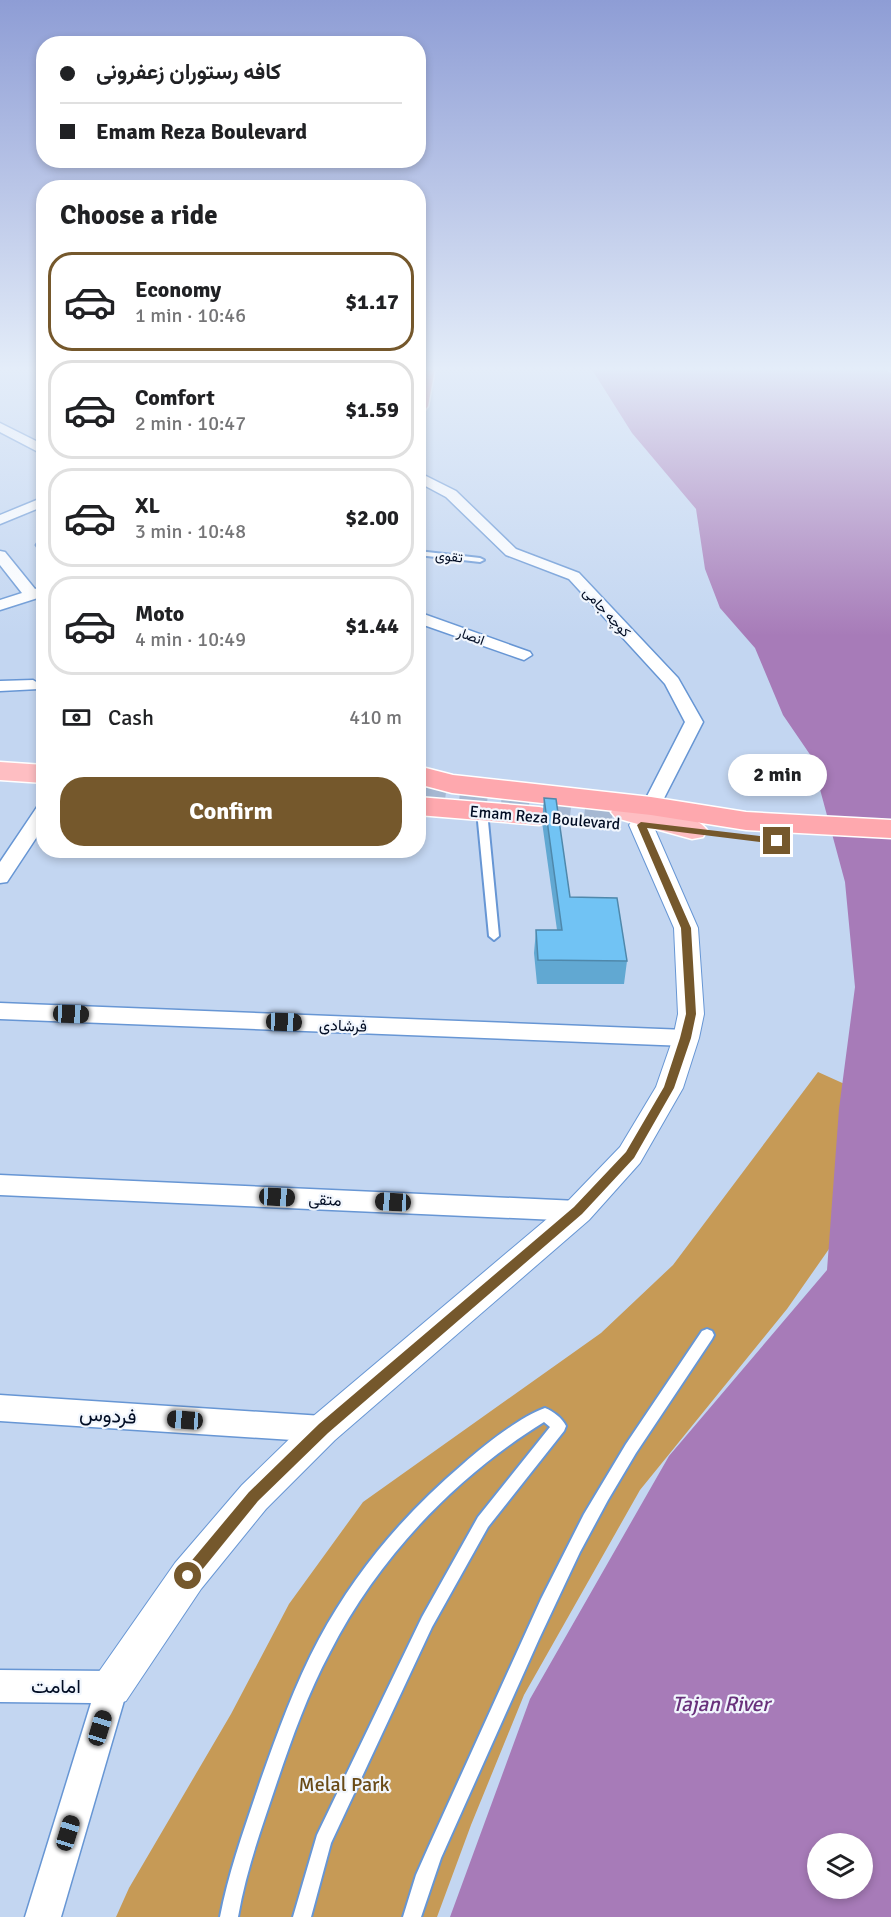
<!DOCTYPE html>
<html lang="en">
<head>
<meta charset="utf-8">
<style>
  :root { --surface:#fff; --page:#f6f6f6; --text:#202124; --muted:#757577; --line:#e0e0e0; --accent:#75582c }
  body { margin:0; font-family:Signika,Vazirmatn,sans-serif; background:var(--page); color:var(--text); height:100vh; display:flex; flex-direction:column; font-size:22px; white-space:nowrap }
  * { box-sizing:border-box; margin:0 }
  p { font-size:20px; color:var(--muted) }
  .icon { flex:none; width:33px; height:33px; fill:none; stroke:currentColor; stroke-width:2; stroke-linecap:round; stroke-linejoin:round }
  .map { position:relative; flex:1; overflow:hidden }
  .drawer { position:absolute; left:36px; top:180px; width:390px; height:678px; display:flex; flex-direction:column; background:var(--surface); border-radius:24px; box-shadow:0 3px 9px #0003 }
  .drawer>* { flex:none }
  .hud { position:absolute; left:36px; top:36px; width:390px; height:132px; border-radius:24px; box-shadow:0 3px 9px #0003; display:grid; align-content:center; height:132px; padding:0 24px; background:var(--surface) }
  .tools { position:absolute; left:807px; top:1833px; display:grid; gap:12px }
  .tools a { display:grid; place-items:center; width:66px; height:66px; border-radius:50%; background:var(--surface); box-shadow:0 3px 9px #0003; font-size:30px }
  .end { position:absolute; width:27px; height:27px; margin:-14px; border:8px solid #75582c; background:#fff; box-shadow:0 0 0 3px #fff }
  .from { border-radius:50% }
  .bubble { position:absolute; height:42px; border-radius:21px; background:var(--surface); box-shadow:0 3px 9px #0003; font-size:20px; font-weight:800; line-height:42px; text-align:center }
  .car { position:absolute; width:18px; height:36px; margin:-18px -9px; border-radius:8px; box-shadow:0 0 4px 2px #0007; background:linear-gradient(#222 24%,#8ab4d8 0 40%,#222 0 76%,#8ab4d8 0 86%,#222 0) }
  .hud b { display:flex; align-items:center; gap:21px; height:57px; font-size:22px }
  .hud b+b { border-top:2px solid var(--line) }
  .hud i { width:15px; height:15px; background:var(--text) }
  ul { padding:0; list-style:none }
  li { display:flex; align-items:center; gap:18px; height:99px; margin:0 12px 9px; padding:0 12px; border:3px solid var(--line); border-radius:24px }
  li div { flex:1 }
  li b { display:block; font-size:22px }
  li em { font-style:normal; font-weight:800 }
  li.active { border-color:var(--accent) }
  li>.icon { width:54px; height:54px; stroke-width:1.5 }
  h2 { padding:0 24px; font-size:27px; line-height:72px }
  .pay { display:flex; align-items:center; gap:15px; height:66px; padding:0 24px; font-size:22px }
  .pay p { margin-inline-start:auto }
  .primary-button { display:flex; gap:12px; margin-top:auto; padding:12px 24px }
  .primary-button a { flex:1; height:69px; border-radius:24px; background:var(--accent); color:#fff; font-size:24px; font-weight:800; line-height:69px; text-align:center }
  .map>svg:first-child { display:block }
  .green { fill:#c69a56 }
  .water { fill:#a77bb8; fill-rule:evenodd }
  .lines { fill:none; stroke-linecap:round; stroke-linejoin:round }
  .trunk-tunnel { stroke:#a6b8d2; stroke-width:28; stroke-dasharray:28 14; stroke-linecap:butt }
  .service-casing { stroke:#6796d4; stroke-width:4 }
  .minor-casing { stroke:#6796d4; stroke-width:3 }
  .tertiary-casing { stroke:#6796d4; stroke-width:2 }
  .primary-casing { stroke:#fff; stroke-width:3 }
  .trunk-casing { stroke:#fff; stroke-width:3 }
  .service { fill:#fff; fill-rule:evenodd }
  .minor { fill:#fff; fill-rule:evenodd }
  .tertiary { fill:#fff; fill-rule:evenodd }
  .primary { fill:#febec2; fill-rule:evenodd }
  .trunk { fill:#fea8ae; fill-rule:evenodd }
  .wall { fill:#61a8d2 }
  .building { fill:#71c3f4; stroke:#4f88ab; stroke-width:1.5 }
  .route { fill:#75582c }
  .labels { text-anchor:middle; stroke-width:4.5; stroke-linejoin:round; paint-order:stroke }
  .far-street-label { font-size:14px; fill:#000c23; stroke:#f1f6fd }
  .street-label { font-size:16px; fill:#000c23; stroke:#f1f6fd }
  .near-street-label { font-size:20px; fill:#000c23; stroke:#f1f6fd }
  .near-park-label { font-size:20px; fill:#694a16; stroke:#f1f6fd }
  .near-water-label { font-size:21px; font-style:italic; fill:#68307b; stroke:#f1f6fd }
</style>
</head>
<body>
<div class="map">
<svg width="891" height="1917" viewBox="0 0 891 1917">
  <rect width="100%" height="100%" fill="#c3d6f1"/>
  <path class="green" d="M818,1072L891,1105L878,1179L787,1309L640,1490L524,1695L471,1825L437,1917H116L129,1888L231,1714L289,1604L363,1502L601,1333L673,1265Z"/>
  <path class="water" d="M591,368H880L891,373V1917H450L530,1699L669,1456L827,1270L839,1109L855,987L845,882L811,756L783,715L755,648L720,608L705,569L696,509L632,433ZM818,1844H862V1888H818Z"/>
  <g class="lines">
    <path class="trunk-tunnel" d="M418,790L626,812"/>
    <defs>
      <path id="service" d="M418,551L480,558L484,560L480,562L418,555Z
        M482,808L487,811L499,936L494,940L489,936L477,811Z
        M707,1329L712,1331L714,1335L712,1339L636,1453L608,1500L580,1552L539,1639L441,1858L421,1917H403L416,1875L428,1848L541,1599L584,1514L626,1444L702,1331Z
        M545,1408C553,1411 562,1418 566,1426L564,1431L488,1527L432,1627L331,1843L311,1917H293L317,1835L422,1617L478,1517L550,1427L544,1422C455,1477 378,1558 330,1652C308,1693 292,1738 277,1782C262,1827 246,1870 238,1917H220C229,1870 245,1827 260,1782C277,1734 295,1684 319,1639C355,1572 405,1513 463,1464C485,1445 518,1418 545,1408Z"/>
      <path id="minor" d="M0,423L44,445V455L0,432Z
        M418,472L456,491L516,549L579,573L678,678L703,722L658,810H644L642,806L685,722L665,684L569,579L506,555L446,497L418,482Z
        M44,497V506L0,524V515Z
        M44,541V549L38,548L36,545L38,542Z
        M0,551L5,552L35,589L44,586V596L0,610V600L22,593L0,565Z
        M418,612L530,652L532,655L524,660L518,658L418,623Z
        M33,680L41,685L39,689L0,691V681Z
        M44,805V826L7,882L0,883V862L37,807Z
        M0,1003L686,1030L694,1032L697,1038L694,1044L686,1046L0,1019Z
        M0,1175L578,1201L587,1204L590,1211L587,1218L578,1221L0,1195Z
        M0,1395L323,1416L333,1420L337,1429L333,1438L323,1442L0,1421Z
        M0,1670L112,1671L123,1676L128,1687L61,1917H25L91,1703L0,1702Z"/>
      <path id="tertiary" d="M641,818L649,820L653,825L698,928L704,1014L699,1038L683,1088L640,1163L589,1220L335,1440L266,1509L201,1589L126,1701L112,1706L98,1701L93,1687L98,1673L175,1563L242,1485L311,1418L567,1202L620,1147L656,1087L673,1038L678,1014L674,928L629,825L633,820Z"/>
      <path id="primary" d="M0,762L44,765V783L0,780Z
        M626,803C646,807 696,813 707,830L703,837L692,839L616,818L611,812L616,806Z"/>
      <path id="trunk" d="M418,368H435L428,406L425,410L418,412Z
        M418,766L453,775L651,797L746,812L891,820V838L746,830L651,815L452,793L418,784Z
        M418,797L539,807L549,809L554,816L549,823L539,825L418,815Z"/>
    </defs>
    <use href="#service" class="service-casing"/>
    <use href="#minor" class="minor-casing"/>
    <use href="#tertiary" class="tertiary-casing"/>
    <use href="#primary" class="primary-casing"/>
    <use href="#trunk" class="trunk-casing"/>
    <use href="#service" class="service"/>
    <use href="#minor" class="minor"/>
    <use href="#tertiary" class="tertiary"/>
    <use href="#primary" class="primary"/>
    <use href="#trunk" class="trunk"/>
  </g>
  <path class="wall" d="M544,798L570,897L627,961L624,984H537L534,953L536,930H557L542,822Z"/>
  <path class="building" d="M544,798L556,799L570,897L617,898L627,961L538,960L536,930H562Z"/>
  <linearGradient id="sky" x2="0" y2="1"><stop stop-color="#8e9dd5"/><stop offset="0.58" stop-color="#e4edf9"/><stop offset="1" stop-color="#e4edf9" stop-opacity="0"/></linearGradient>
  <rect width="891" height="636" fill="url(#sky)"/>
  <path class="route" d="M641,822L777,838L782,841L777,844L647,828L691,928L696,1014L691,1038L674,1088L634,1158L582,1214L328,1433L258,1501L193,1581L188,1583L183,1581L181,1576L183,1571L249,1492L319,1424L574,1207L626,1152L664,1087L680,1038L686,1014L681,928L637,825Z"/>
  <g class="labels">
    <g class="far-street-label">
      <text transform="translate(449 556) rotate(6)" y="5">تقوی</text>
      <text transform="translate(607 612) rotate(47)" y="5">کوچه جامی</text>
      <text transform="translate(471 636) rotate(20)" y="5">انصار</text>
    </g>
    <g class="street-label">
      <text transform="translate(545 817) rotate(5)" y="6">Emam Reza Boulevard</text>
      <text transform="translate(343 1025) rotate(2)" y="6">فرشادی</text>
      <text transform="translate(325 1199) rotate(3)" y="6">متقی</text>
    </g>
    <g class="near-street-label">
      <text transform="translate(108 1415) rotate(4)" y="7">فردوس</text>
      <text x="56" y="1693">امامت</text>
    </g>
    <g class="near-park-label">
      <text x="344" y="1791">Melal Park</text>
    </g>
    <g class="near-water-label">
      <text x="721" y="1711">Tajan River</text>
    </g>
  </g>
</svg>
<div class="tools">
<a><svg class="icon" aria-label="layers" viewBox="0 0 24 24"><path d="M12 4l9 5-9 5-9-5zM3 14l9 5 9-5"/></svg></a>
</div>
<i class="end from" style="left:188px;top:1576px"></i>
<i class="end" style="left:777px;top:841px"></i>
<div class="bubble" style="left:728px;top:754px;width:99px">2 min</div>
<i class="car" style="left:71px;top:1014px;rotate:92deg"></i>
<i class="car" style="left:284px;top:1022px;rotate:92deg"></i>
<i class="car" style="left:277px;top:1197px;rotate:93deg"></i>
<i class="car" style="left:393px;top:1202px;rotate:273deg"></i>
<i class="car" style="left:185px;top:1420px;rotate:274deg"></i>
<i class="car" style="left:100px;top:1728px;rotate:17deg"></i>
<i class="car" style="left:68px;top:1833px;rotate:17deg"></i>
<div class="hud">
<b><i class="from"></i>کافه رستوران زعفرونی</b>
<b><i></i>Emam Reza Boulevard</b>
</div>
<section class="drawer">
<h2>Choose a ride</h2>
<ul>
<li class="active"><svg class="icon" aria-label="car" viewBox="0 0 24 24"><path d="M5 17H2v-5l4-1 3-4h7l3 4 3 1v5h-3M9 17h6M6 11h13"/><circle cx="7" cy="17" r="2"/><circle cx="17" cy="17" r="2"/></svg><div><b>Economy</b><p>1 min · 10:46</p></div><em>$1.17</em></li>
<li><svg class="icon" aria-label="car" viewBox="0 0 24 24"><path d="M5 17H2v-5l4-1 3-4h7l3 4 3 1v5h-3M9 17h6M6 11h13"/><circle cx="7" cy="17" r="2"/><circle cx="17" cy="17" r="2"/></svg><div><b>Comfort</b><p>2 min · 10:47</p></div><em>$1.59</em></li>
<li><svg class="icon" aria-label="car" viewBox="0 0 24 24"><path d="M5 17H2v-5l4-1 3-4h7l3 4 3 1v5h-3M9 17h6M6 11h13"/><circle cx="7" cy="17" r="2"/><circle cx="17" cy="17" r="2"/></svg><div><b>XL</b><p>3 min · 10:48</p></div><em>$2.00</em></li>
<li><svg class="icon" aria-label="car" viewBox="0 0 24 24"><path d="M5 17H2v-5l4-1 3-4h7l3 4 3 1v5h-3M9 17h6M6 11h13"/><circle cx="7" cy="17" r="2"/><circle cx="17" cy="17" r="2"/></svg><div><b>Moto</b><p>4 min · 10:49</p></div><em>$1.44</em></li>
</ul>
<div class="pay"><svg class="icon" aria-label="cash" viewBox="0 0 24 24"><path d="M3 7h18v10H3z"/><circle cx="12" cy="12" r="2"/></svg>Cash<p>410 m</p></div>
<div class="primary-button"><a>Confirm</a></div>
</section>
</div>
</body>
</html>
